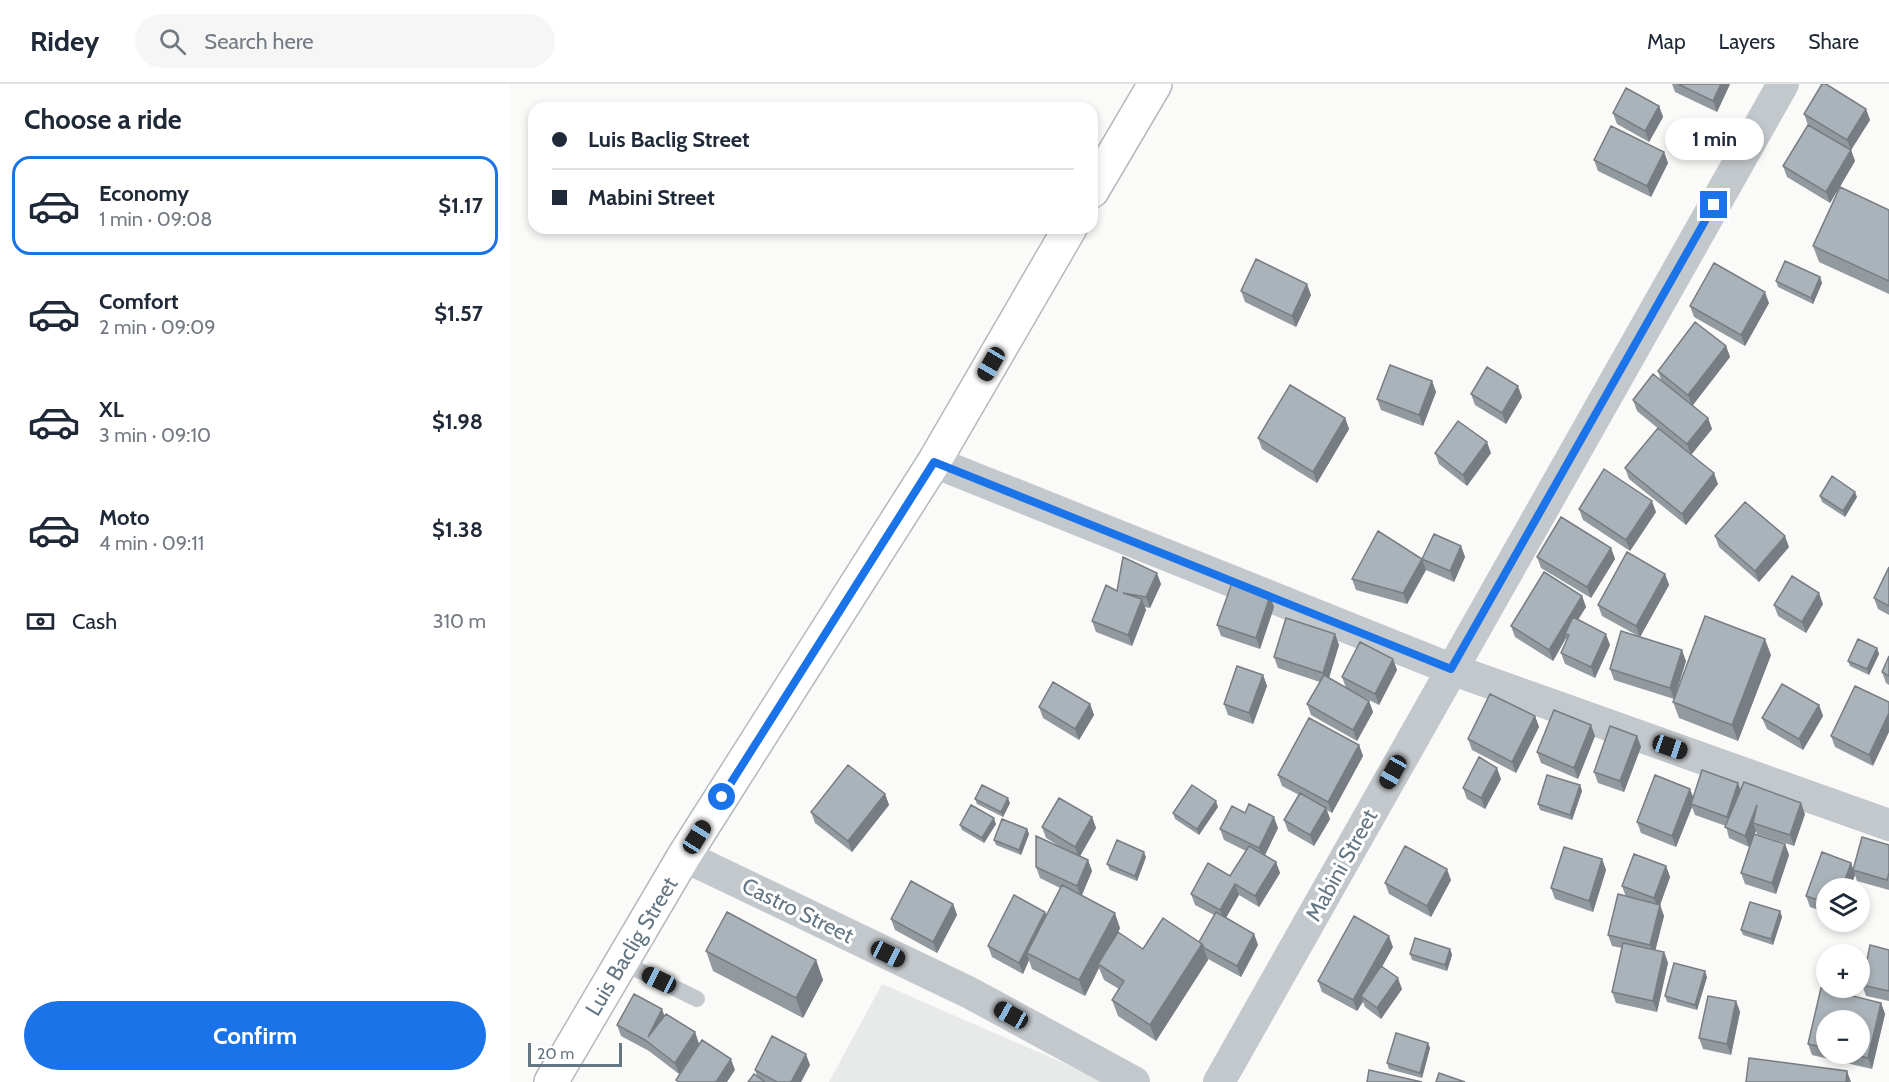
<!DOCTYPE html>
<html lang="en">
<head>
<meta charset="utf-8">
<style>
  :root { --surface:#fff; --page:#f6f6f7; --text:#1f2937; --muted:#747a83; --line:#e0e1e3; --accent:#1a73e8 }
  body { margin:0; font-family:Cabin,sans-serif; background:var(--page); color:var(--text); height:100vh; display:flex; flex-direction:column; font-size:22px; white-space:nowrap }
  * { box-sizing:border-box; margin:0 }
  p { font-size:20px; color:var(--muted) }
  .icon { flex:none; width:33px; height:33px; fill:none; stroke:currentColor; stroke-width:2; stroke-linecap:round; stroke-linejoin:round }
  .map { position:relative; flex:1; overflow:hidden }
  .drawer { display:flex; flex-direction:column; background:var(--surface); width:510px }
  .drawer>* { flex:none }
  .hud { position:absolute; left:18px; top:18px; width:570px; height:132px; border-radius:18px; box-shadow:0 3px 9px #0003; display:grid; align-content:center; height:132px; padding:0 24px; background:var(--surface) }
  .fabs { position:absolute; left:1306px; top:794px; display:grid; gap:12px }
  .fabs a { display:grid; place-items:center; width:54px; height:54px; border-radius:50%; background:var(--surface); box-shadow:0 3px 9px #0003; font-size:30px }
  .scale { position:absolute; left:18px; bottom:15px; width:94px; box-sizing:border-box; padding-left:6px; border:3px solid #657683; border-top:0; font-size:16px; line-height:21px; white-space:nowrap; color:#657683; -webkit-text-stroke:4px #fff; paint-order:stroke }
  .end { position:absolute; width:27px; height:27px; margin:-14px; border:8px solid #1a73e8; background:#fff; box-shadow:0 0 0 3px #fff }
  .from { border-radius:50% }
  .bubble { position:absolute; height:42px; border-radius:21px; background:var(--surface); box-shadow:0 3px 9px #0003; font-size:20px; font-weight:800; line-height:42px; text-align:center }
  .car { position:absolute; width:18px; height:36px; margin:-18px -9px; border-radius:8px; box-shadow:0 0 4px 2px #0007; background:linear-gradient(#222 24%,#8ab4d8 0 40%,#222 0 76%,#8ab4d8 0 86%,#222 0) }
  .hud b { display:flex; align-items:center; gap:21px; height:57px; font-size:22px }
  .hud b+b { border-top:2px solid var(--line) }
  .hud i { width:15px; height:15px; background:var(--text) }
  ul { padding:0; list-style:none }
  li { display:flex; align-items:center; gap:18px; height:99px; margin:0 12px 9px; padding:0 12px; border:3px solid transparent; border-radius:18px }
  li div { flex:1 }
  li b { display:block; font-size:22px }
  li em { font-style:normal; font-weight:800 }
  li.active { border-color:var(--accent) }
  li>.icon { width:54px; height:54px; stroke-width:1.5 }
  h2 { padding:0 24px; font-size:27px; line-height:72px }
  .pay { display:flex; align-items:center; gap:15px; height:66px; padding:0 24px; font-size:22px }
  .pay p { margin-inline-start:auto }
  .primary-button { display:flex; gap:12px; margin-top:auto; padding:12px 24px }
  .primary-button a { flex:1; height:69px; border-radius:36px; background:var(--accent); color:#fff; font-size:24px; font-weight:800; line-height:69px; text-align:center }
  header { display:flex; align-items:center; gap:36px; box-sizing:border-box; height:84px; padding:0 30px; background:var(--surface); border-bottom:2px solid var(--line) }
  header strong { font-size:28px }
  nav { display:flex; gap:33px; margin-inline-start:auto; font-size:21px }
  .search { width:420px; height:54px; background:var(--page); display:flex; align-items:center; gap:15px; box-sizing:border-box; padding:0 21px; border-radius:33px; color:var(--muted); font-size:22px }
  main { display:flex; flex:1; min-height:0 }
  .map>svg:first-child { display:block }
  .built { fill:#e8e9e9 }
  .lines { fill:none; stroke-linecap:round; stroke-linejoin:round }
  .secondary-casing { stroke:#b3babf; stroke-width:36 }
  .lane { stroke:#c3c8cc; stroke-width:16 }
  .street { stroke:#c3c8cc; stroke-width:32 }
  .secondary { stroke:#fff; stroke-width:33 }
  .wall { fill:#929a9f; fill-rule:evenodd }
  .shaded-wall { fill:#777d82 }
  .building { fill:#aab3b9; stroke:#777d82; stroke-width:1.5 }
  .route { stroke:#1a73e8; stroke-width:8 }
  .labels { text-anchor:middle; stroke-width:6; stroke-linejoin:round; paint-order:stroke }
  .street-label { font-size:22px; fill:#657683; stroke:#fff }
</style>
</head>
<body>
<header>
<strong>Ridey</strong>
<div class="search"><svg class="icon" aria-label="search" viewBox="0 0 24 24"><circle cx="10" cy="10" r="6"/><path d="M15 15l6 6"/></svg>Search here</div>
<nav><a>Map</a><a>Layers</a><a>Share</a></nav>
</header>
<main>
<section class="drawer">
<h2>Choose a ride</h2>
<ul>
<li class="active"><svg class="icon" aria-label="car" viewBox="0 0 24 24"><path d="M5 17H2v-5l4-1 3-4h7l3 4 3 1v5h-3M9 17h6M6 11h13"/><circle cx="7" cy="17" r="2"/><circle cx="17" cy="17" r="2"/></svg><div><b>Economy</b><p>1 min · 09:08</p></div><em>$1.17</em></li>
<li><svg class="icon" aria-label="car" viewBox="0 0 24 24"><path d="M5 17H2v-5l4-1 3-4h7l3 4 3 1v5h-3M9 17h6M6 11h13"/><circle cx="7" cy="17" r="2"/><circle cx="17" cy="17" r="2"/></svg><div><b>Comfort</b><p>2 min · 09:09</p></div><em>$1.57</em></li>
<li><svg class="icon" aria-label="car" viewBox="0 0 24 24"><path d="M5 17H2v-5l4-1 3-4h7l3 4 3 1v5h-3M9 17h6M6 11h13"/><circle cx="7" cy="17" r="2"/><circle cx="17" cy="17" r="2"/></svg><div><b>XL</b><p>3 min · 09:10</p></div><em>$1.98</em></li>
<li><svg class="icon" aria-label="car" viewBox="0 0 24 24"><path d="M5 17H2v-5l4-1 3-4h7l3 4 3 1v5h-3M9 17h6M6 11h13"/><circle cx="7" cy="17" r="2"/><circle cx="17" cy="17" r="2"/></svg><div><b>Moto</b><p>4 min · 09:11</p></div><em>$1.38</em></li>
</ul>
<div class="pay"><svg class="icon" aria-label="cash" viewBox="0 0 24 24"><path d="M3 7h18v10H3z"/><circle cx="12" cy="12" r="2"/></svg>Cash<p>310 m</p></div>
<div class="primary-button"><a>Confirm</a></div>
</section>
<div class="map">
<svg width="1379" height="998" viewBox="0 0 1379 998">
  <rect width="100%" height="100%" fill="#fafaf8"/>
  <path class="built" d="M372,900L597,998H319Z"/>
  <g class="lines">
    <defs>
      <path id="secondary" d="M582,107L645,0
        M41,998L174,772L424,378L560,144"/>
    </defs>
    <use href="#secondary" class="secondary-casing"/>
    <path class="lane" d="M112,878L187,915"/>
    <path class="street" d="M424,378L941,585L1379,741
      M174,772L460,909L624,998
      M709,998L1273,0"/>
    <use href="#secondary" class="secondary"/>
  </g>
  <path class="wall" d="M1162,0H1220L1207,28L1165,8Z
    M1149,22L1153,33L1139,58L1107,40L1103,29Z
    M1356,25L1360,36L1341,66L1345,77L1330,103L1379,126V210L1309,178L1303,162L1329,104L1320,119L1277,93L1273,82L1298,41L1294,30Z
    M1154,68L1158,79L1141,113L1088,87L1084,76Z
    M1310,193L1312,199L1303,220L1268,203L1266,197Z
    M731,207L801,211L786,243L735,218Z
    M1259,219L1235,262L1184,233L1180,222Z
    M1216,262L1220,273L1183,321L1198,334L1202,345L1181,371L1208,400L1176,441L1119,395L1115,384L1156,351L1127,327L1123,316L1151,296L1148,287Z
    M922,297L926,308L913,342L871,326L867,315Z
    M961,310L1012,313L996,340L965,321Z
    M835,334L839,345L807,399L752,365L748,354Z
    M925,369H981L957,402L929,380Z
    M1310,412L1347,413L1335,433L1312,418Z
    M1069,425L1146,428L1120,467L1073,436Z
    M1205,452L1279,463L1249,498L1209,463Z
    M951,462L955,473L944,498L916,486L897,520L846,506L842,495L912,475Z
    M1101,464L1105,475L1081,514L1031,484L1027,473Z
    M1379,483V531L1368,525L1364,514Z
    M1155,490L1159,501L1130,553L1092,532L1088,521Z
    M651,500L640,524L634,523L636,526L622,562L586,548L582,537L607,507Z
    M760,512L764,523L750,565L711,552L707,541Z
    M1072,512L1076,523L1068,536L1100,561L1085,594L1055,580L1051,569L1057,556L1056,554L1043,577L1005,553L1001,542Z
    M1313,520L1296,549L1268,532L1264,521Z
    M825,550L829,561L819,594L836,604L832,593L883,575L887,586L869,621L843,608L859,617L863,628L847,657L801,631L797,620L810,598L768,584L764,573Z
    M1367,564L1369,570L1359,591L1340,582L1338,577Z
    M1261,571L1228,657L1169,634L1163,618Z
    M1379,572V601L1376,599L1372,588Z
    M1176,577L1164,615L1104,596L1100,585Z
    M753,591L757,602L743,640L718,631L714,620Z
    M1345,602L1363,682L1325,663L1321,652Z
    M580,620L584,631L569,656L533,634L529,623Z
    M1309,621L1313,632L1293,666L1257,645L1252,634Z
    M1025,632L1029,643L1006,689L962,666L958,655Z
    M1085,652L1068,695L1031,679L1027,668Z
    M1127,652L1131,663L1114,708L1088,699L1084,688Z
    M849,661L853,672L822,729L817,726L820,735L804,762L778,747L774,736L789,711L772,702L768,691Z
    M991,695L975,725L957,715L953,704Z
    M1070,701L1072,707L1062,736L1030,726L1028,720Z
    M1180,705L1183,713L1231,706L1295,730L1284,762L1247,750L1246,747L1244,750L1275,760L1279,771L1266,810L1235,800L1231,789L1241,757L1239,763L1219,754L1216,742L1185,731L1182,723L1166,763L1131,749L1127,738Z
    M375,710L379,721L342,768L305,739L301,728Z
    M465,715L500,719L493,733L467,720Z
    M708,723L689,751L665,735L663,729Z
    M735,729L768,744L755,771L766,778L770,789L749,823L729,811L716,834L744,850L748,861L731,893L698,875V876L646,957L608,932L602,916L609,905L594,896L589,884L575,912L522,885L519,876L513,890L482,873L478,862L535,828L536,831L550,804L530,794L526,783L554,765L536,754L532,743L582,733L586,744L570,772L578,776L582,787L572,811L610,844L608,849L633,865L689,858L704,831L685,821L681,810L720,792L736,767L714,756L710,745Z
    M486,740L474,759L452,746L450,741Z
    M517,745L519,750L511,771L486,761L484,756Z
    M1379,761V806L1347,797L1345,791L1340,804H1317V829L1300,823L1296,812L1341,779L1343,785Z
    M636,773L627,797L600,786L597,780Z
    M1092,775L1096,786L1083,828L1045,815L1041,804Z
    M1156,782L1160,793L1150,821L1154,832L1145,866L1154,868L1158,879L1147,928L1106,919L1102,908L1112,864L1102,862L1098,851L1116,813L1112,802Z
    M941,796L921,833L879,810L875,799Z
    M443,820L447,831L427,869L385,846L381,835Z
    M1270,827L1272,833L1263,861L1233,851L1231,846Z
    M883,863L872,883L892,905L871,935L855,923L853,918L847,927L812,908L808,897Z
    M940,865L942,871L937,887L902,876L900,870Z
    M1379,866V917L1356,912L1352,901Z
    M196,867L306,876L313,896L293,934L203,887Z
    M1197,893L1187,926L1157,918L1155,912Z
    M1311,904L1371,919L1375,930L1362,985L1302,971L1298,960ZM1317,936H1350V969H1317Z
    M1226,917L1230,928L1221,971L1193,965L1189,954Z
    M154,932L185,948L189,960L169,990L139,967L111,952L107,941Z
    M918,959L920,964L912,994L879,985L877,979Z
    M300,981L291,998H238L247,992L245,986Z"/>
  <path class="shaded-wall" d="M1211,0H1220L1207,28L1203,17Z
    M1149,22L1153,33L1139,58L1135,47Z
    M1356,25L1360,36L1341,66L1345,77L1320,119L1316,108L1341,66L1337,56Z
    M1154,68L1158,79L1141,113L1137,102Z
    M1310,193L1312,199L1303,220L1301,214Z
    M797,200L801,211L786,243L782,232Z
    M1255,208L1259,219L1235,262L1231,251Z
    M1216,262L1220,273L1182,322L1178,311Z
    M922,297L926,308L913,342L909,331Z
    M1008,302L1012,313L996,340L992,329Z
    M835,334L839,345L807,399L803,388Z
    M1198,334L1202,345L1181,371L1177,360Z
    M977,358L981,369L957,402L953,391Z
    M1204,389L1208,400L1176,441L1172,430Z
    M1345,408L1347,413L1335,433L1333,427Z
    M1142,417L1146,428L1120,467L1116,456Z
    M1275,452L1279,463L1249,498L1245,487Z
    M951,462L955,473L944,498L940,487Z
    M1101,464L1105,475L1081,514L1077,503Z
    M912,475L916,486L897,520L893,509Z
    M647,489L651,500L640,524L636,513Z
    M1155,490L1159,501L1130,553L1126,542Z
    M1309,509L1313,520L1296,549L1292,538Z
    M760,512L764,523L750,565L746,554Z
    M1072,512L1076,523L1058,551L1055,550L1056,554L1043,577L1039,566Z
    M632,515L636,526L622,562L618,551Z
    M825,550L829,561L817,600L813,589Z
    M1096,550L1100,561L1085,594L1081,583Z
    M1255,555L1261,571L1228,657L1222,641Z
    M1367,564L1369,570L1359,591L1357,585Z
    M1172,566L1176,577L1164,615L1160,604Z
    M883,575L887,586L869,621L865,610Z
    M753,591L757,602L743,640L739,629Z
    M859,617L863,628L847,657L843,646Z
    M580,620L584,631L569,656L565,645Z
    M1309,621L1313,632L1293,666L1289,655Z
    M1379,629V648L1363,682L1359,671Z
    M1025,632L1029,643L1006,689L1002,678Z
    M1081,641L1085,652L1068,695L1064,684Z
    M1127,652L1131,663L1114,708L1110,697Z
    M849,661L853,672L822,729L818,718Z
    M987,684L991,695L975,725L971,714Z
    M1228,699L1232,710L1221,744L1217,733Z
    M1070,701L1072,707L1062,736L1060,731Z
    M1180,705L1184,716L1181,720L1182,723L1166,763L1162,752Z
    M375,710L379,721L342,768L338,757Z
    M498,714L500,719L493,733L491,728Z
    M706,717L708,723L689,751L687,745Z
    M1291,719L1295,730L1284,762L1280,751Z
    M1247,721L1243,739L1246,747L1239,763L1235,752Z
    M816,724L820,735L804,762L800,751Z
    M582,733L586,744L569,774L565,763Z
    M764,733L768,744L753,775L749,764Z
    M484,734L486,740L474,759L472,754Z
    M517,745L519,750L511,771L509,766Z
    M1275,760L1279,771L1266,810L1262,799Z
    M634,768L636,773L627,797L625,792Z
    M1092,775L1096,786L1083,828L1079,817Z
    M578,776L582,787L571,813L567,802Z
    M766,778L770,789L749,823L745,812Z
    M1341,779L1345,791L1340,804H1332Z
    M1156,782L1160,793L1150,821L1154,832L1144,872L1140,861L1148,825L1144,814Z
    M937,785L941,796L921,833L917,822Z
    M725,800L729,811L714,837L710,826Z
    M443,820L447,831L427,869L423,858Z
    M1270,827L1272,833L1263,861L1261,855Z
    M535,828L539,839L517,869L519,876L513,890L509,879Z
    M605,829L610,844L591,882L588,880L589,884L575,912L569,896Z
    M744,850L748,861L731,893L727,882Z
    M879,852L883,863L854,914L851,912L853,917L847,927L843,916Z
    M692,860L698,876L646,957L640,941Z
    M940,865L942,871L937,887L935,881Z
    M1154,868L1158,879L1147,928L1143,917Z
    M306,876L313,896L293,934L286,914Z
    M1195,887L1197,893L1187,926L1185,921Z
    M888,894L892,905L871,935L867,924Z
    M1226,917L1230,928L1221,971L1217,960Z
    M1371,919L1375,930L1362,985L1358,974Z
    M152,925L156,936L138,953Z
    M185,948L189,960L169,990L165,979Z
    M918,959L920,964L912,994L910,989Z
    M296,970L300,981L291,998H281Z
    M221,975L225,986L217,998H206Z
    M1337,987L1341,998H1336Z"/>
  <path class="building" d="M1168,0H1211L1203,17Z
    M1312,0H1316L1356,25L1337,56L1294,30Z
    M1116,4L1149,22L1135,47L1103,29Z
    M1298,41L1341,66L1316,108L1273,82Z
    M1101,42L1154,68L1137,102L1084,76Z
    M1330,103L1379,126V197L1303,162Z
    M746,175L797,200L782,232L731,207Z
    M1275,177L1310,193L1301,214L1266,197Z
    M1204,179L1255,208L1231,251L1180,222Z
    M1185,238L1216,262L1178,311L1148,287Z
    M880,281L922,297L909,331L867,315Z
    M977,283L1008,302L992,329L961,310Z
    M1143,290L1198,334L1177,360L1123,316Z
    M780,301L835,334L803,388L748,354Z
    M948,337L977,358L953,391L925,369Z
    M1148,344L1204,389L1172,430L1115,384Z
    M1094,385L1142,417L1116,456L1069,425Z
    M1322,392L1345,408L1333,427L1310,412Z
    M1235,418L1275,452L1245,487L1205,452Z
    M1051,433L1101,464L1077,503L1027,473Z
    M868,447L912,475L893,509L842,495Z
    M924,450L951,462L940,487L912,475Z
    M1117,468L1155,490L1126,542L1088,521Z
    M613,473L647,489L636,513L613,509L632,515L618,551L582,537L596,501L607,507Z
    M1379,483V522L1364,514Z
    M1034,488L1072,512L1039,566L1001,542Z
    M1282,492L1309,509L1292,538L1264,521Z
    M722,499L760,512L746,554L707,541Z
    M1195,532L1255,555L1222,641L1163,618Z
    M1063,533L1096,550L1081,583L1051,569L1059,551L1055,550Z
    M776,534L825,550L813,589L764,573Z
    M1111,547L1172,566L1160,604L1100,585Z
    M1348,555L1367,564L1357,585L1338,577Z
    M850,558L883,575L865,610L832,593Z
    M1379,572V592L1372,588Z
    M727,582L753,591L739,629L714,620Z
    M814,591L859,617L843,646L797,620Z
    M543,598L580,620L565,645L529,623Z
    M1272,600L1309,621L1289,655L1252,634Z
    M1345,602L1379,618V629L1359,671L1321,652Z
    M980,610L1025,632L1002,678L958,655Z
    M1044,626L1081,641L1064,684L1027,668Z
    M799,634L849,661L818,718L768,691Z
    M1100,642L1127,652L1110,697L1084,688Z
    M969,673L987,684L971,714L953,704Z
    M338,681L375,710L338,757L301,728Z
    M1192,686L1228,699L1217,733L1181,720Z
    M1037,691L1070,701L1060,731L1028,720Z
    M1145,691L1180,705L1162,752L1127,738Z
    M1234,698L1291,719L1280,751L1243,739L1247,721L1235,752L1215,743Z
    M472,701L498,714L491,728L465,715Z
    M682,701L706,717L687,745L663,729Z
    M790,709L816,724L800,751L774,736Z
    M549,714L582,733L565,763L532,743Z
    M739,720L764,733L749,764L710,745L722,722L735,729Z
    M461,721L484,734L472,754L450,741Z
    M492,735L517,745L509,766L484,756Z
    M1244,750L1275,760L1262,799L1231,789Z
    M526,752L578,776L567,802L526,783Z
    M1352,753L1379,761V789L1377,796L1343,786Z
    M607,756L634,768L625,792L597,780Z
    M739,762L766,778L745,812L725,800L710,826L681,810L698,779L720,792Z
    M895,762L937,785L917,822L875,799Z
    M1054,763L1092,775L1079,817L1041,804Z
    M1312,768L1341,779L1332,804H1317V819L1296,812Z
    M1124,770L1156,782L1144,814L1112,802Z
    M401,797L443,820L423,858L381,835Z
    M552,801L605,829L569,896L517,869Z
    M1108,810L1150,821L1140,861L1098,851Z
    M504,811L535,828L509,879L478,862Z
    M1240,818L1270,827L1261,855L1231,846Z
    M217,828L306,876L286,914L196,867Z
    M706,828L744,850L727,882L694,864L692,860L689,858Z
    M844,832L879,852L843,916L808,897Z
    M653,834L692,860L640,941L602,916L614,897L588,880L608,848L633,865Z
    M905,854L940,865L935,881L900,870Z
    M1113,859L1154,868L1143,917L1102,908Z
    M1360,861L1379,866V907L1352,901Z
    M1164,879L1195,887L1185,921L1155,912Z
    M871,882L888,894L867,924L851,912Z
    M1311,904L1371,919L1358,974L1338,969H1350V936H1317V964L1298,960Z
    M124,910L152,925L138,953L156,930L185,948L165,979L135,956L107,941Z
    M1198,912L1226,917L1217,960L1189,954Z
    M886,949L918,959L910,989L877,979Z
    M262,952L296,970L281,998H267L245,986Z
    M192,956L221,975L206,998H169L166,996Z
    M1239,974L1337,987L1336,998H1236Z
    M859,986L912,998H857Z
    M929,989L955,998H926Z
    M244,990L255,998H238Z"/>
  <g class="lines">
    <path class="route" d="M212,713L424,378L941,585L1204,121"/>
  </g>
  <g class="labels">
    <g class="street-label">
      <text transform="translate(831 781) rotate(-61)" y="8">Mabini Street</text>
      <text transform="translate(288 826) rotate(26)" y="8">Castro Street</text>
      <text transform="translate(121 862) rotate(-59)" y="8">Luis Baclig Street</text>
    </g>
  </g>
</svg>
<div class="fabs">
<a><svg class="icon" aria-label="layers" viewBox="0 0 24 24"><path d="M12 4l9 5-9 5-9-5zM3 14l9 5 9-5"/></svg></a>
<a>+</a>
<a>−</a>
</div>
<div class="scale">20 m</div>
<i class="end from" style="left:212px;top:713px"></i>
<i class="end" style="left:1204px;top:121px"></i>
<div class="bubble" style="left:1155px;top:34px;width:99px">1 min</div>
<i class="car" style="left:481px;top:280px;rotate:210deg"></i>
<i class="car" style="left:1160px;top:663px;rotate:109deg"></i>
<i class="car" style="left:883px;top:688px;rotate:209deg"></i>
<i class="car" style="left:187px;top:753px;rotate:32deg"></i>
<i class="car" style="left:378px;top:870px;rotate:116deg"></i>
<i class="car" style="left:149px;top:896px;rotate:296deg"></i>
<i class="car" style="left:501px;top:931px;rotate:299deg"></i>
<div class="hud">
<b><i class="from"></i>Luis Baclig Street</b>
<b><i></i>Mabini Street</b>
</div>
</div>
</main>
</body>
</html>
